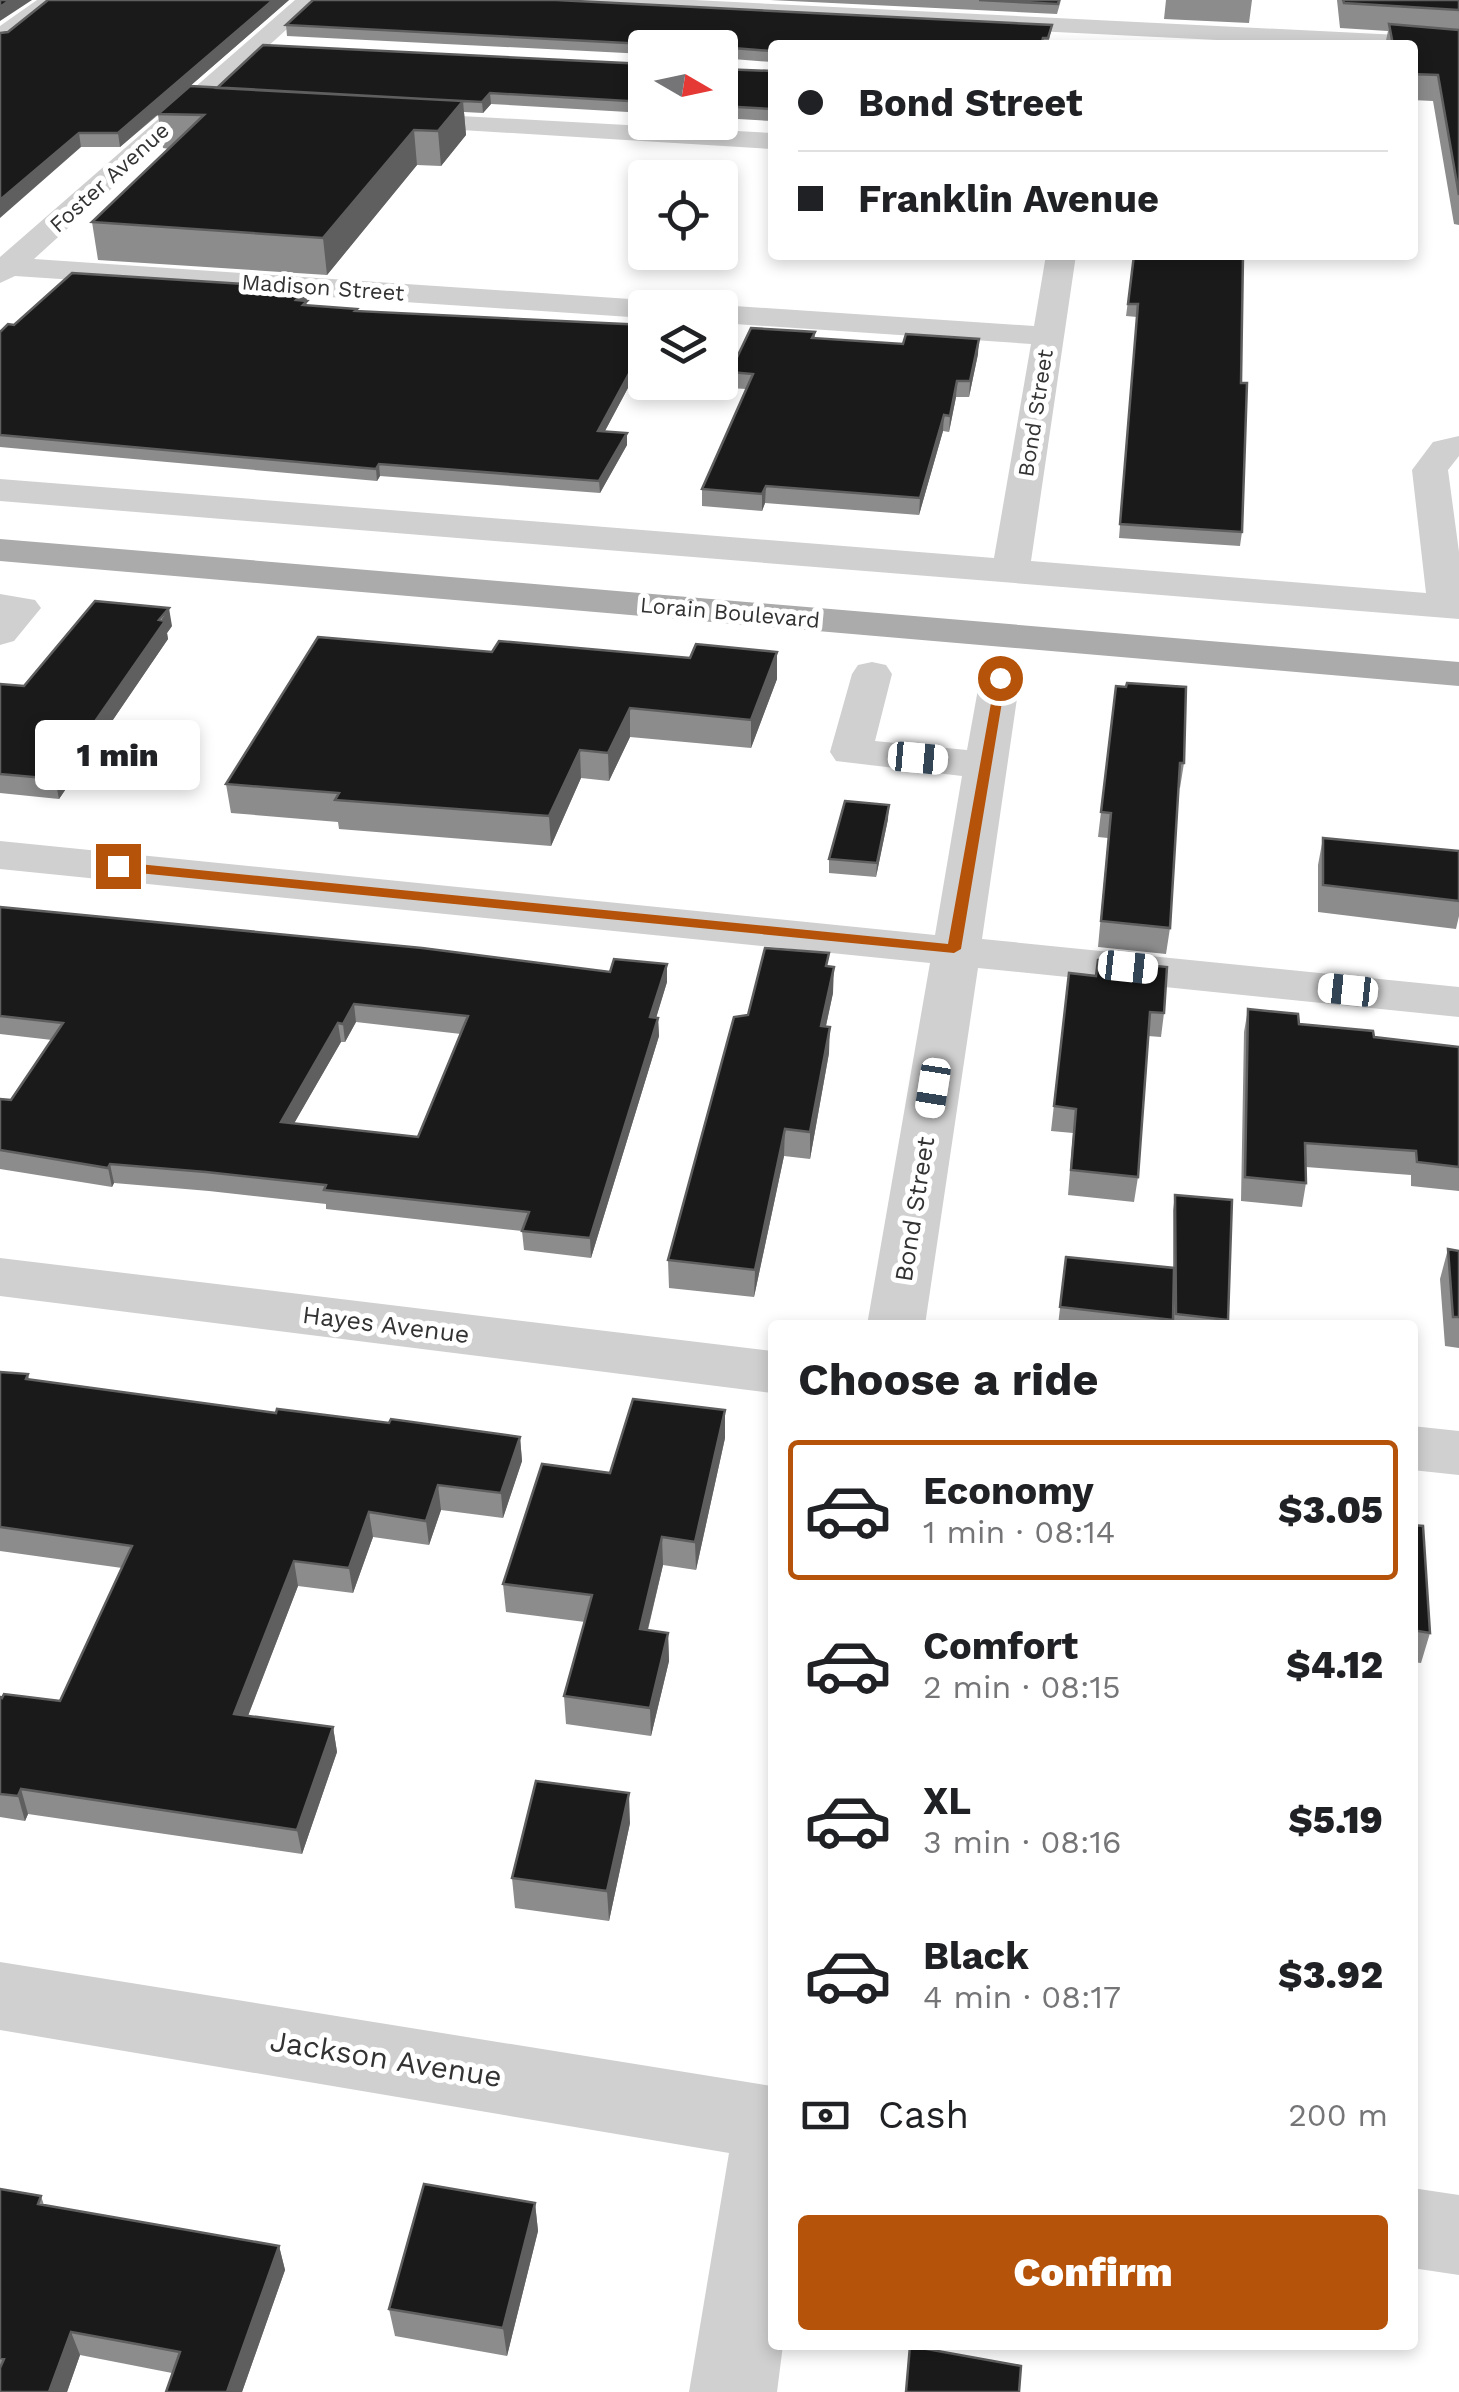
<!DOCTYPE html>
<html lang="en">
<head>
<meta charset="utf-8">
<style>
  :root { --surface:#fff; --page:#f6f6f6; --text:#202124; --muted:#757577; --line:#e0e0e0; --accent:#b45309 }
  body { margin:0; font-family:"Work Sans",sans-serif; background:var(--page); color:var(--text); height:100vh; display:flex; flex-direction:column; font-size:38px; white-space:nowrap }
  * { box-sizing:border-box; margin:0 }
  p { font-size:32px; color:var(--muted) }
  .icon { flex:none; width:55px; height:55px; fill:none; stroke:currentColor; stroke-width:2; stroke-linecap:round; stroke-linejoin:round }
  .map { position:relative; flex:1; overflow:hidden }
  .drawer { position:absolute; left:768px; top:1320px; width:650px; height:1030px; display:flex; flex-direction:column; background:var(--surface); border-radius:10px; box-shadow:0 5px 15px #0003 }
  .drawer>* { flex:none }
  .banner { position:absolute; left:768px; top:40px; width:650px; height:220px; border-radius:10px; box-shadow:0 5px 15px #0003; display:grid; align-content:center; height:220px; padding:0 30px; background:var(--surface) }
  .needle { width:65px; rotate:99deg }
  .controls { position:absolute; left:628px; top:30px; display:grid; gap:20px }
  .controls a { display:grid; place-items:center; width:110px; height:110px; border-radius:10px; background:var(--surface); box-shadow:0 5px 15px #0003; font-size:50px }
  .end { position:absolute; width:45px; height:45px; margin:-22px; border:12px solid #b45309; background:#fff; box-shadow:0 0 0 5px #fff }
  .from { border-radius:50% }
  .bubble { position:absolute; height:70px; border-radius:10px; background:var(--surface); box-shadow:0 5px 15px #0003; font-size:32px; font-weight:800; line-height:70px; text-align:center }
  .car { position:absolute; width:30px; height:60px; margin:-30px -15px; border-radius:12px; box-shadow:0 0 8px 2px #0007; background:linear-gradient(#fff 24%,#345 0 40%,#fff 0 76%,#345 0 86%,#fff 0) }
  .banner b { display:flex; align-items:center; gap:35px; height:95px; font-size:38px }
  .banner b+b { border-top:2px solid var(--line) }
  .banner i { width:25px; height:25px; background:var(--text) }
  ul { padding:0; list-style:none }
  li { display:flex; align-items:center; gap:30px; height:140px; margin:0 20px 15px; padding:0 10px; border:5px solid transparent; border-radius:10px }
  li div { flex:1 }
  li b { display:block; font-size:38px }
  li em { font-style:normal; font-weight:800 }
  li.active { border-color:var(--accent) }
  li>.icon { width:90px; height:90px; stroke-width:1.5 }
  h2 { padding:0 30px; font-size:45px; line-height:120px }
  .pay { display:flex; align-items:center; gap:25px; height:110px; padding:0 30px; font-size:38px }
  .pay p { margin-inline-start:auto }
  .action { display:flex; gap:20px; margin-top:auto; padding:20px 30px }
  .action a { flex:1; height:115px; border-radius:10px; background:var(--accent); color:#fff; font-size:40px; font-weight:800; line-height:115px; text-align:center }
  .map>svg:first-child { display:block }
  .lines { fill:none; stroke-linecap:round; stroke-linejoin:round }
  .minor { fill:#d0d0d0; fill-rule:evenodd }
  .major { fill:#ababab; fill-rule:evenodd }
  .wall { fill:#8c8c8c; fill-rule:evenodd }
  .shaded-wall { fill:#5f5f5f }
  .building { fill:#1a1a1a; stroke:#5f5f5f; stroke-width:2.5; fill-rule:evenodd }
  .route { fill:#b45309 }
  .labels { text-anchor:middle; stroke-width:10; stroke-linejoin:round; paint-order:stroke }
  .far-street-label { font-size:22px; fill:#333; stroke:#fff }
  .street-label { font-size:25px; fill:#333; stroke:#fff }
  .near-street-label { font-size:30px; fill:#333; stroke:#fff }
</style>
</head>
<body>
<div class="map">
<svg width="1459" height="2392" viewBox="0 0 1459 2392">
  <rect width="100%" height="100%" fill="#fff"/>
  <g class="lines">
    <path class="minor" d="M37,0H63L8,42L0,44V26Z
      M295,0H319L34,259L645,300L659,308H645V318L15,276L0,283V257Z
      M546,0H694L1459,38V52L1412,50V45H1317L557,7Z
      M389,112L772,133V149L380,125L376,120Z
      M1046,255H1076L1031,561L1426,593L1412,470L1433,442L1459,436V456L1448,470L1459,552V619L0,501V479L994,558L1031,344L720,323V308H709L720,305L1034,326Z
      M0,594L35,600L41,608L14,641L0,645Z
      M872,662L886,665L892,674L875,741L967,750L980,678L986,669L1000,666L1014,669L1020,678L982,939L1459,987V1017L978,968L925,1325H867L930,963L0,869V841L935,935L962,776L836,761L830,752L852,674L858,665Z
      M0,1258L772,1351V1393L0,1296Z
      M1412,1426L1459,1431V1475L1412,1470Z
      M0,1962L772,2086V2345H783L777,2392H689L729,2153L0,2030Z
      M1412,2188L1459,2195V2275L1412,2268Z"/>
    <path class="major" d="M0,539L1459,662V686L0,561Z"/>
  </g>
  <path class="wall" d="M289,0L190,86L217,88L645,64V113L491,104L483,113L464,112L466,135L441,166L417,165L327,275L98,260L92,222L169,149L163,148L158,115L120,147H81L0,33Z
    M770,0H1061L1057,14Z
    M1166,0H1252L1249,23L1164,19Z
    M1337,0H1459V225L1454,224L1433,101L1412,100V45H1385L1388,31L1340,28Z
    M286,25H1052L1048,45H772V62L720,58V48H645V54L287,36Z
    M720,69L772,71V121L720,118Z
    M1134,255L1241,383L1242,532L1240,546L1119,538L1137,317L1126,316Z
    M307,299L306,301L307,305L358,311L645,325V356L605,431L627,445L600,493L380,476L377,481L0,447V332L14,325Z
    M815,332V338L978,354L969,397H956L949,432L943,431L919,515L765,503L762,511L702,506V489L746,389L730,388V372Z
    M172,626L167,633L168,639L59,799L0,793V684L24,686Z
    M492,652L690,658L777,652V679L751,748L630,737L609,781L581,778L551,846L339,829L338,822L231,813L226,784Z
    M1116,686L1184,763L1180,788L1179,787L1170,928L1166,954L1098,947L1108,838L1098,837Z
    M888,819L876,877L829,873V859Z
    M1323,838L1459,851V916L1456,929L1318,912V865Z
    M0,907L610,972L667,964V982L656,1017L658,1018L659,1036L591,1258L524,1250L522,1231L326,1209V1204L209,1191L114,1183L112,1187L0,1169V1099L11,1100L52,1040L0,1034ZM356,1022L461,1034L418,1137L294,1123L341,1042H345Z
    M829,966L833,993L826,1026L829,1053L810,1159L784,1156L754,1297L669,1288L668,1260Z
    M1069,973L1164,1013L1161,1037L1148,1036L1138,1177L1134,1202L1068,1195L1073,1133L1051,1131Z
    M1248,1009L1299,1024L1374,1037L1459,1047V1191L1411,1186V1175L1306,1167V1183L1302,1207L1241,1201L1244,1032Z
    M1175,1195L1228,1320L1227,1325H1173V1300L1172,1325H1058L1066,1257L1173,1268V1210Z
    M1448,1249L1459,1251V1348L1445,1346L1440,1279Z
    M0,1372L28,1374L29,1379L276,1413L520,1437L522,1461L503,1518L441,1510L429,1545L373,1537L353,1593L298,1586L248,1716L333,1727L337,1752L302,1854L28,1814L25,1821L0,1817V1697L60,1701L122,1568L0,1551Z
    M725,1438L696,1570L663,1565L648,1630L668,1633L669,1661L651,1736L566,1724L564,1696L585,1622L506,1612L503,1584L610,1473Z
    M1412,1525L1430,1633L1421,1663L1412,1662Z
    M630,1823L609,1921L515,1908L512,1878Z
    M0,2189L41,2196L44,2205L279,2246L285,2270L242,2392H166L172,2373L80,2355L67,2392H0Z
    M535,2203L538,2231L507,2356L395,2336L389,2309Z"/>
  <path class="shaded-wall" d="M10,0H32L0,21V7Z
    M273,0H289L120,147L118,133Z
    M490,93L491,104L483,113L482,102Z
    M463,101L466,135L441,166L438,131Z
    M414,130L417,165L327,275L323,238Z
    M79,133L81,147L0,218V200Z
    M306,288L307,299L298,311L296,300Z
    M979,339L978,354L969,397L970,381Z
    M645,344V356L599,442L598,431Z
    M957,381L956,397L949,432L950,416Z
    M944,415L943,431L919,515L920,498Z
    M627,433V445L600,493L599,481Z
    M379,464L380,476L377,481L376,469Z
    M766,486L765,503L762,511V494Z
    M169,608L172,626L167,633L168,639L59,799L55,779Z
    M777,652V679L751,748V720Z
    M630,708V737L609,781L608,753Z
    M580,750L581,778L551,846L549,816Z
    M889,805L888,819L876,877L877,863Z
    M667,964V982L651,1035L650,1017Z
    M834,967L833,993L820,1053L821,1026Z
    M354,1004L356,1022L345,1042L343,1024Z
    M658,1018L659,1036L591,1258L590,1238Z
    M338,1023L341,1042L284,1141L281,1122Z
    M830,1027L829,1053L810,1159V1132Z
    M785,1129L784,1156L754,1297L755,1270Z
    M110,1164L114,1183L112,1187L108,1168Z
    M725,1410V1438L696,1570L695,1542Z
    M520,1437L522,1461L503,1518L501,1493Z
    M438,1485L441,1510L429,1545L426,1521Z
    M369,1512L373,1537L353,1593L349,1568Z
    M662,1537L663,1565L641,1657L640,1629Z
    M294,1561L298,1586L239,1739L234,1714Z
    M668,1633L669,1661L651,1736L650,1708Z
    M333,1727L337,1752L302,1854L297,1830Z
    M21,1789L28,1814L25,1821L18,1796Z
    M629,1793L630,1823L609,1921L607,1891Z
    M535,2203L538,2231L507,2356L503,2328Z
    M279,2246L285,2270L242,2392H227Z
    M71,2332L80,2355L67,2392H49Z"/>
  <path class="building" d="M0,0H10L0,7Z
    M48,0H273L118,133H79L0,200V33L8,32Z
    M313,0H556L1052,25L1048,38H1043L1041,45H772V51L720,47L648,48L645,44L286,25Z
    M979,0H1059L1058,4Z
    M1343,0H1459V10L1344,3Z
    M1389,24L1459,30V195L1438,75L1412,74V45H1393Z
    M263,45L645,64V102L490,93L482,102L217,88Z
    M720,69L772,71V109L720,106Z
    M190,86L463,101L438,131L414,130L323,238L92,222L204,115L158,114Z
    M1134,255H1243L1241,383H1247L1242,532L1120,524L1138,304H1128Z
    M72,273L306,288L296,300L307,301L303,305L357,309L355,311L645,325V344L598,431L627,433L599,481L379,464L376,469L0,435V332L8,324L14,325Z
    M751,328L815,332L812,338L903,344L906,334L979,339L970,381H957L950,416L944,415L920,498L766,486L762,494L702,489L753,374L730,372Z
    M95,601L169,608L159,620L165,621L55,779L0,774V684L24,686Z
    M318,637L492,652L499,641L690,658L696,644L777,652L751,720L630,708L608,753L580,750L549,816L335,800L339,793L226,784Z
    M1127,683L1186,687L1184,763H1180L1170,928L1101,921L1111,813L1101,812L1116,686L1126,687Z
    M845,801L889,805L877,863L829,859Z
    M1323,838L1459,851V901L1323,885Z
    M0,907L422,948L610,972L614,959L667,964L650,1017L658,1018L590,1238L522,1231L529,1212L324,1190L326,1185L206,1172L110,1164L108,1168L0,1150V1099L11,1100L63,1023L0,1016ZM354,1004L468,1016L418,1137L281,1122L338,1023L343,1024Z
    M765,948L829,953L826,966L834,967L821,1026L830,1027L810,1132L785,1129L755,1270L668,1260L734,1017L748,1015Z
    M1098,960L1167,967L1164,1013L1150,1012L1138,1177L1071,1170L1076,1109L1054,1106L1069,973L1096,976Z
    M1248,1009L1298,1014L1299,1024L1373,1031L1374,1037L1459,1047V1167L1417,1162L1416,1151L1305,1143L1306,1183L1245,1177Z
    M1175,1195L1232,1200L1228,1320L1176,1314Z
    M1448,1249L1459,1251V1317H1453Z
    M1066,1257L1174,1268L1173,1320L1060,1307Z
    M0,1372L28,1374L26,1379L276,1413L277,1409L389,1423L391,1419L520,1437L501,1493L438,1485L426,1521L369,1512L349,1568L294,1561L234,1714L333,1727L297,1830L21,1789L18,1796L0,1794V1697L2,1698L4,1694L60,1701L132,1546L0,1527Z
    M633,1399L725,1410L695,1542L662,1537L640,1629L668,1633L650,1708L564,1696L592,1595L503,1584L542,1464L610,1473Z
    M1412,1525L1423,1526L1430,1633L1412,1630Z
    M536,1781L629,1793L607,1891L512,1878Z
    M424,2184L535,2203L503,2328L389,2309Z
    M0,2189L41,2196L38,2204L279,2246L227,2392H166L180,2352L71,2332L49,2392H0V2368L4,2359L0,2358Z
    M910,2346L1021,2366L1019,2392H906Z"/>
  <path class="route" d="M996,675L1006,678L961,949L954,953L118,871L111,866L118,862L948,944Z"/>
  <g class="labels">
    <g class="far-street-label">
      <text transform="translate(109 177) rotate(-42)" y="8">Foster Avenue</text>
      <text transform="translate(323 287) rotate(4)" y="8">Madison Street</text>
      <text transform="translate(1035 413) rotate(-81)" y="8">Bond Street</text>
      <text transform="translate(730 612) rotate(5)" y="8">Lorain Boulevard</text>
    </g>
    <g class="street-label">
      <text transform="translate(914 1209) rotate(-81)" y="9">Bond Street</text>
      <text transform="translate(386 1324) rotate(7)" y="9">Hayes Avenue</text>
    </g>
    <g class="near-street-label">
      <text transform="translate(386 2059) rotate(9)" y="10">Jackson Avenue</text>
    </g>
  </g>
</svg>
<div class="controls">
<a><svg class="needle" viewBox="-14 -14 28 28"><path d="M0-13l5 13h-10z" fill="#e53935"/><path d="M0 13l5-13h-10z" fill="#757577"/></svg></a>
<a><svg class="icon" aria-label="locate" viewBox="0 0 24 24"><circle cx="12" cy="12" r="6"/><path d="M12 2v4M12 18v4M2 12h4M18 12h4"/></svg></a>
<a><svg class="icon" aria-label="layers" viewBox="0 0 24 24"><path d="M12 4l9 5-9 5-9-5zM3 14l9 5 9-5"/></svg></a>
</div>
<i class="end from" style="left:1000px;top:678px"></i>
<i class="end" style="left:118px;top:866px"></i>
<div class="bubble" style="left:35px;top:720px;width:165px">1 min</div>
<i class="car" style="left:918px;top:758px;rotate:95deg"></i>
<i class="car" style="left:1128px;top:967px;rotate:96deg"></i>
<i class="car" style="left:1348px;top:990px;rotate:276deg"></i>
<i class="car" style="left:933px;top:1088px;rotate:189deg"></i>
<div class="banner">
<b><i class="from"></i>Bond Street</b>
<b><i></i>Franklin Avenue</b>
</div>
<section class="drawer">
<h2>Choose a ride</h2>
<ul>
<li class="active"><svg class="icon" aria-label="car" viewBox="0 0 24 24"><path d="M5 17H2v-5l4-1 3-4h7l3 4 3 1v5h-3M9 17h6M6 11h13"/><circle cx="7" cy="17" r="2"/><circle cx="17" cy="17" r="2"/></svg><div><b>Economy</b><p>1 min · 08:14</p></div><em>$3.05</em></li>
<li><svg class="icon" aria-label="car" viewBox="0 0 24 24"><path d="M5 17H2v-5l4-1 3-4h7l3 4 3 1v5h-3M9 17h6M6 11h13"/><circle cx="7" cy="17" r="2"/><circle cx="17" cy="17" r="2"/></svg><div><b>Comfort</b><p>2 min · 08:15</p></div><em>$4.12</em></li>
<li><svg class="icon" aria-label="car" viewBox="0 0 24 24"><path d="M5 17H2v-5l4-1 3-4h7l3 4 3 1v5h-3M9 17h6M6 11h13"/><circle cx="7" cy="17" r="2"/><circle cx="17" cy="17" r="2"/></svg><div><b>XL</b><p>3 min · 08:16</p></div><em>$5.19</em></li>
<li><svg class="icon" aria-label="car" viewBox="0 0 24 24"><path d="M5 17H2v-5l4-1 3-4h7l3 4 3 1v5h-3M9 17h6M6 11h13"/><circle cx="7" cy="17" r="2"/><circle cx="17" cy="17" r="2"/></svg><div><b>Black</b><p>4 min · 08:17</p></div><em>$3.92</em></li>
</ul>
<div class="pay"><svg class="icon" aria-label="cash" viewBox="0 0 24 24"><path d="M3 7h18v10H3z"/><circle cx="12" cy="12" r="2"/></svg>Cash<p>200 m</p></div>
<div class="action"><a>Confirm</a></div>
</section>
</div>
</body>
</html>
